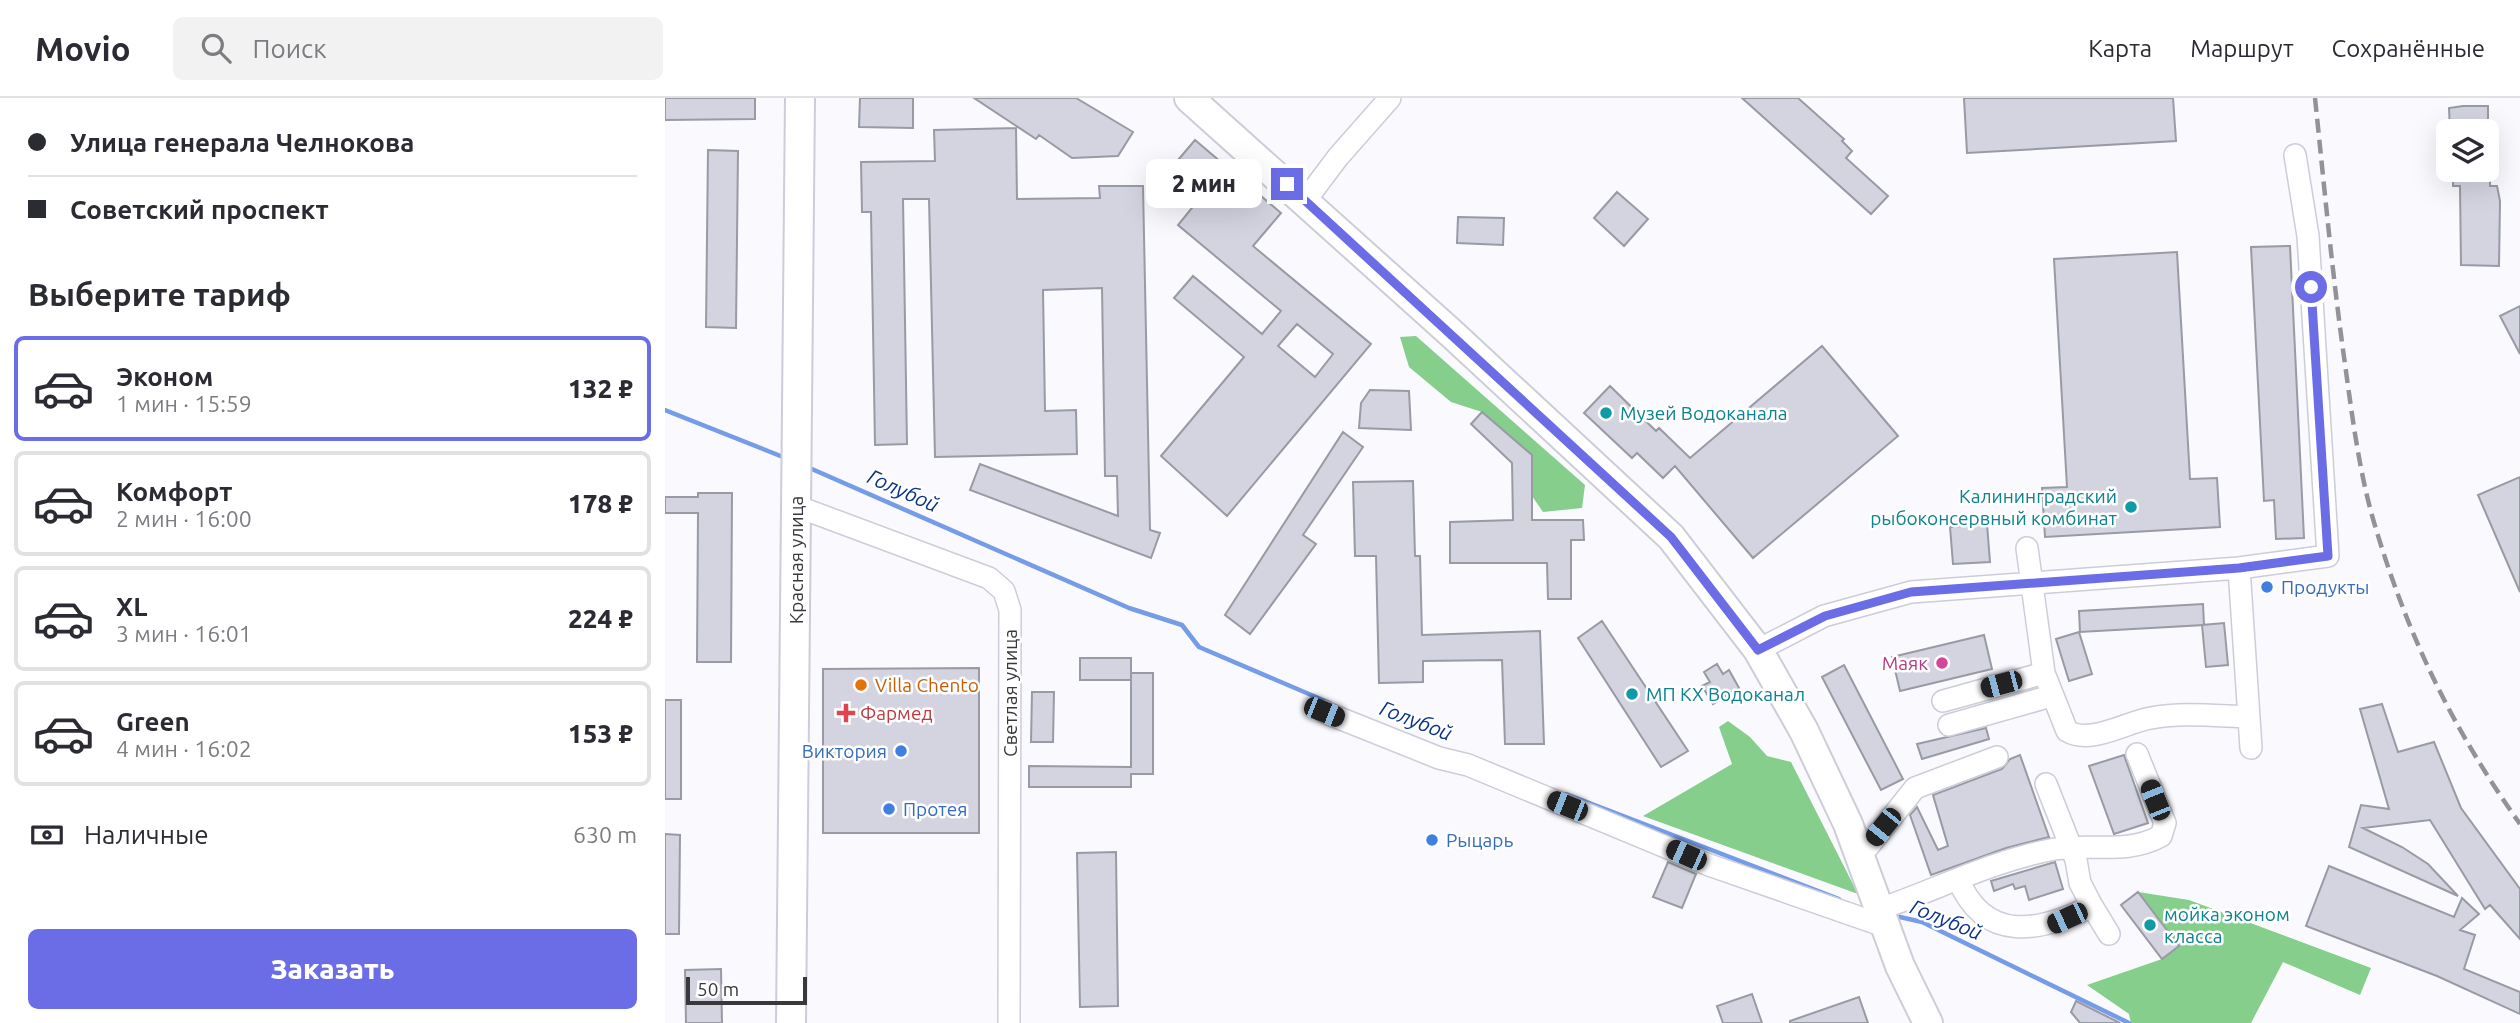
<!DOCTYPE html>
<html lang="ru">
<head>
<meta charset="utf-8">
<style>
  :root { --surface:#fff; --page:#f2f2f3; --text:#2b2b33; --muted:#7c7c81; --line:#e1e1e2; --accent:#6b6de6 }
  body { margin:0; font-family:Ubuntu,sans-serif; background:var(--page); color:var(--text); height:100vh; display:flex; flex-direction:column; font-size:26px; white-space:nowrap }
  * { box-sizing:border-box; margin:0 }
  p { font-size:23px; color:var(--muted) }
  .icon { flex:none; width:38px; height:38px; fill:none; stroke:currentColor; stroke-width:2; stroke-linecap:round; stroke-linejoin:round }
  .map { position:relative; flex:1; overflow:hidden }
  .sheet { display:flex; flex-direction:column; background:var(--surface); width:665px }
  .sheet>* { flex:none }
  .hud { display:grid; align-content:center; height:154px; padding:0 28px; background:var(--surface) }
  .fabs { position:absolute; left:1771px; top:21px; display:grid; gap:14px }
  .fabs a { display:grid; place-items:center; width:63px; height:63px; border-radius:10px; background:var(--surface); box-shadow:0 7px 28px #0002; font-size:35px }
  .scale { position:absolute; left:21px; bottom:18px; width:121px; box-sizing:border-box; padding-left:7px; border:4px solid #38383d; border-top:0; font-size:19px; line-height:24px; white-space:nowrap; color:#38383d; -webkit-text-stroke:5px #fff; paint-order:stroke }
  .end { position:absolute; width:32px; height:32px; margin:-16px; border:9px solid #6b6de6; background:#fff; box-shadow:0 0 0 4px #fff }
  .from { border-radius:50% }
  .bubble { position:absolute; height:49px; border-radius:10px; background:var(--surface); box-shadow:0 7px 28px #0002; font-size:23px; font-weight:800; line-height:49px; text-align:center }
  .car { position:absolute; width:21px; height:42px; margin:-21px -10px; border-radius:9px; box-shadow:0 0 5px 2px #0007; background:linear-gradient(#222 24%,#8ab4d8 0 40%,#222 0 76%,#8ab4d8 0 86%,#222 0) }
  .hud b { display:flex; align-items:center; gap:24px; height:66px; font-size:26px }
  .hud b+b { border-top:2px solid var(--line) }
  .hud i { width:18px; height:18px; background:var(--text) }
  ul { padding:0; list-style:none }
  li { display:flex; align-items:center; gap:21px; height:105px; margin:0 14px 10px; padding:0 14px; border:4px solid var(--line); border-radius:10px }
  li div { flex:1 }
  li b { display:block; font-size:26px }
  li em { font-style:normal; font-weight:800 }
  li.selected { border-color:var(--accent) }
  li>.icon { width:63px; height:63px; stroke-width:1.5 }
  h2 { padding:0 28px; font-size:32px; line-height:84px }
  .pay { display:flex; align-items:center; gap:18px; height:77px; padding:0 28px; font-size:26px }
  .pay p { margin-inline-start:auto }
  .primary-button { display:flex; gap:14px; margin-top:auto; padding:14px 28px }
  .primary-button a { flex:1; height:80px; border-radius:10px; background:var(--accent); color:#fff; font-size:28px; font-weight:800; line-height:80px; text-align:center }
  header { display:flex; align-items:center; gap:42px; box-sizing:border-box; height:98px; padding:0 35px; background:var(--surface); border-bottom:2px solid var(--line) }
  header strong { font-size:33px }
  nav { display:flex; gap:38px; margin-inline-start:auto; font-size:24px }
  .search { width:490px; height:63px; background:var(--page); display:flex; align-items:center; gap:18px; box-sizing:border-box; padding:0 24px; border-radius:10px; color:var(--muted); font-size:26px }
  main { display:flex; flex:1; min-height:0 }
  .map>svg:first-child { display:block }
  .forest { fill:#85ce8b }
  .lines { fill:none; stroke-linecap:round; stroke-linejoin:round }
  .stream { stroke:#749ce7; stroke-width:4.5 }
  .building { fill:#d3d4e0; stroke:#989aa4; stroke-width:2; fill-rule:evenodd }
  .minor-casing { stroke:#cccdd8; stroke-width:24 }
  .major-casing { stroke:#cccdd8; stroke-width:32 }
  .minor { stroke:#fff; stroke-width:21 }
  .major { stroke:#fff; stroke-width:28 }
  .rail { stroke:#929297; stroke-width:4.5; stroke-dasharray:14 7; stroke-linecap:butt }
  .route { stroke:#6b6de6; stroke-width:9 }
  .culture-dot { fill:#0f9aa8; stroke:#fff; stroke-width:2.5 }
  .shop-dot { fill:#3f7fe0; stroke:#fff; stroke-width:2.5 }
  .hotel-dot { fill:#d1479c; stroke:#fff; stroke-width:2.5 }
  .food-dot { fill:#e8710a; stroke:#fff; stroke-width:2.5 }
  .health-dot { fill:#e0444e; stroke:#fff; stroke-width:2.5 }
  .labels { text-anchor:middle; stroke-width:5; stroke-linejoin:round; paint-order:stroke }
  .culture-label { font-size:19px; fill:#0d838f; stroke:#fff; text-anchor:start }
  .street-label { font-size:19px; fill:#38383d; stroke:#fff }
  .shop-label { font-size:19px; fill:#366cbe; stroke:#fff; text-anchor:start }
  .hotel-label { font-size:19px; fill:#b23c85; stroke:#fff; text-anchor:end }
  .food-label { font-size:19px; fill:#c56008; stroke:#fff; text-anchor:start }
  .health-label { font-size:19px; fill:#be3a42; stroke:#fff; text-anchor:start }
  .water-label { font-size:21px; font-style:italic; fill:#0a3388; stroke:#fff }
</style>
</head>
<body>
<header>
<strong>Movio</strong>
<div class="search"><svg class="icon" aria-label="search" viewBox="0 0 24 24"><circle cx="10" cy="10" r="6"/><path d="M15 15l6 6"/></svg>Поиск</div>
<nav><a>Карта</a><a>Маршрут</a><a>Сохранённые</a></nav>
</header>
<main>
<section class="sheet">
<div class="hud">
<b><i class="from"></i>Улица генерала Челнокова</b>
<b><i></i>Советский проспект</b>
</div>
<h2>Выберите тариф</h2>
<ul>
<li class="selected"><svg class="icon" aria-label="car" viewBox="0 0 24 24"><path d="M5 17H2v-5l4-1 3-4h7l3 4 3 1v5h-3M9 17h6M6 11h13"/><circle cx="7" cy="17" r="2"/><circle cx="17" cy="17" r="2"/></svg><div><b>Эконом</b><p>1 мин · 15:59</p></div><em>132 ₽</em></li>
<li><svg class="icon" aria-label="car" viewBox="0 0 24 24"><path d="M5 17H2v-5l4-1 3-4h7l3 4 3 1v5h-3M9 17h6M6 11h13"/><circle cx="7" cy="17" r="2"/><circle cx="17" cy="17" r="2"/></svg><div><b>Комфорт</b><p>2 мин · 16:00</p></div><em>178 ₽</em></li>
<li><svg class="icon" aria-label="car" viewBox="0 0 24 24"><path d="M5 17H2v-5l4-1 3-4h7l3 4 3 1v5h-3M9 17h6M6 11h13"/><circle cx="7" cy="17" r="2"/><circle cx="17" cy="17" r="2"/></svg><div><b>XL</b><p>3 мин · 16:01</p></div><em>224 ₽</em></li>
<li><svg class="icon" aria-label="car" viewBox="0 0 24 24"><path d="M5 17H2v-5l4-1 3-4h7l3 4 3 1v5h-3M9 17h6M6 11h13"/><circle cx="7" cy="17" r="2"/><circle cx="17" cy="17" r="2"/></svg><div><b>Green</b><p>4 мин · 16:02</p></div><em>153 ₽</em></li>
</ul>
<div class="pay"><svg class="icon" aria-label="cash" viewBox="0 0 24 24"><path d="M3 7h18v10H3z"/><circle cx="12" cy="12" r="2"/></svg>Наличные<p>630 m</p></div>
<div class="primary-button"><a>Заказать</a></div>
</section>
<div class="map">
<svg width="1855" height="925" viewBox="0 0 1855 925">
  <rect width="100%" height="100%" fill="#f9f9fe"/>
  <path class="forest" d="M751,238L920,387L917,410L878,414L867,398V357L817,314L786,304L744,269L735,239Z
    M1063,623L1085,639L1102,658L1126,664L1193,796L978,718L1067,666L1054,629Z
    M1473,794L1524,802L1706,870L1695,897L1618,864L1586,925H1466L1464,916L1422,887L1497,861L1514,848Z"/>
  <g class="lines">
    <path class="stream" d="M0,312L123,361
      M140,368L464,510L517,527L534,549L665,605
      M901,696L1174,801
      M1226,817L1257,824L1464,925"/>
  </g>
  <path class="building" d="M0,0H90V21L0,22Z
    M195,0H248V30L194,29Z
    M309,0H411L468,34L453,58L407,60L374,37L371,41Z
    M1077,0H1133L1179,41L1177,43L1187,53L1181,60L1223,98L1206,116Z
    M1299,0H1508L1511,43L1302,55Z
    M1798,8H1823V33H1785L1784,10Z
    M351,30L352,101L435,100L434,88H478L485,432L495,435L486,460L305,392L315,366L453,418L452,378H440L437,190L378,192L380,313L411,312L412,356L270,359L264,101H238L242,346L210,347L206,114H197L196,64L270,63L269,32Z
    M530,42L616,115L588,148L706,246L562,418L496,358L579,259L509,200L528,178L597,236L616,213L513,127L539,95L508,68ZM632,226L668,256L650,279L613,248Z
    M43,52L73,53L71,230L41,229Z
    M1788,72H1825V88H1832L1835,103L1834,168L1796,167L1795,88H1788Z
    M952,94L983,121L959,148L929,120Z
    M793,119L839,120L838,147L792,145Z
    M1625,148L1639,440L1611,441L1609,402L1599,403L1586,149Z
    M1512,154L1525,381L1552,380L1555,429L1380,439L1377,390L1402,389L1389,161Z
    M1855,208V256L1835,218Z
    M1157,248L1233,338L1088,460L1010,368L998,380L972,355L967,360L919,315L945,288L991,333L994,330L1025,360Z
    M705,292L744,293L746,332L694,330L696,305Z
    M817,314L867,357V422H918L919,442H906V501H883L882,465H785V424L848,422L847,365L806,326Z
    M678,334L698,349L638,437L651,446L585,536L560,517Z
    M1855,379V494L1813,397Z
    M748,383L750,458H755L757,537L875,533L879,646H840L837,562L758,563V584L714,585L711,458H690L688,384Z
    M33,395H67L66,564H32L33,415H0V399H33Z
    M1322,426L1325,464L1288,466L1285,429Z
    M1538,506L1539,527L1415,534L1414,513Z
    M937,523L1023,653L996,669L913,540Z
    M1559,525L1563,567L1541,569L1537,527Z
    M1414,534L1427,576L1404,583L1391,541Z
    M1319,537L1327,571L1235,593L1227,559Z
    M415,560H466V582H415Z
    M1052,566L1058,576L1064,572L1074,590L1048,606L1037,588L1045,584L1039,574Z
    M1179,567L1238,681L1216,692L1157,579Z
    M314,570V735H158V571Z
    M466,575H488V676H466V689H364V668L466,669Z
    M367,594H389L388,644H366Z
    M0,602H16V701H0Z
    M1717,606L1733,654L1769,644L1796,710L1855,791V841L1825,807L1820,811L1765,722L1698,730L1737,749L1763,766L1793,798L1684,749L1696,707L1724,711L1695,611Z
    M1321,630L1324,641L1257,661L1252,646Z
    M1355,657L1384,739L1341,750L1266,777L1245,717L1252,709L1273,752L1283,748L1268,697L1337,671L1345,661Z
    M1459,657L1483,725L1449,736L1424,668Z
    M0,736L15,737L14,836H0Z
    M451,754L453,908L415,909L412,755Z
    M1003,764L1031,776L1017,810L988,799Z
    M1390,764L1398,791L1364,802L1360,788L1350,791L1348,786L1329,793L1326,783Z
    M1664,768L1789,819L1797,800L1814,816L1795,832L1810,837L1799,871L1855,894V916L1772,878L1641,828Z
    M1473,794L1514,848L1497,861L1456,807Z
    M56,871L57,925H21L20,872Z
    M1087,896L1097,925H1058L1052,908Z
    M1194,899L1203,925H1125V923Z
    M1411,903L1455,925H1415L1406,914Z"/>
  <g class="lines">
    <defs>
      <path id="minor" d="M640,103L673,59L725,0
        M131,408L324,480L339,493L345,512L344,925
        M1362,450L1379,575L1402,633C1426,647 1461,624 1486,620C1517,614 1552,618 1584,619
        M1574,470L1586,650
        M1093,552L1159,518L1246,494L1574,470L1663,458L1643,138L1630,57
        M1278,603L1379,575
        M659,614L774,660L803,667L1044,767L1222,829
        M1284,627L1386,598
        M1381,686L1411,762L1415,785L1427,808
        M1193,752L1203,749L1250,690L1332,659
        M1293,781C1320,846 1375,834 1427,808L1444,836
        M1215,811C1273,791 1329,762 1390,751C1427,745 1461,757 1496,738L1500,725L1472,656"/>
      <path id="major" d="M524,0L786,235L1006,439L1093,552L1139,633L1183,726L1235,868L1263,925
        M126,925L135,0"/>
    </defs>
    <use href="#minor" class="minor-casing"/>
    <use href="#major" class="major-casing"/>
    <use href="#minor" class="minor"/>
    <use href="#major" class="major"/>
    <path class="rail" d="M1650,0C1659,86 1667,173 1679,259C1687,316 1694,376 1711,431C1744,541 1789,633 1855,726"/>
  </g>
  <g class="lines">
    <path class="route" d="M622,86L1006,439L1093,552L1160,518L1246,494L1574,470L1663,458L1646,189"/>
  </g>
  <g class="culture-dot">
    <circle cx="941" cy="315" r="7"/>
    <circle cx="1466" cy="409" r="7"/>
    <circle cx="967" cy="596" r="7"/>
    <circle cx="1485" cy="827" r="7"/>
  </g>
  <g class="shop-dot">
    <circle cx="1602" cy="489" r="7"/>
    <circle cx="236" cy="653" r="7"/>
    <circle cx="224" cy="711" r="7"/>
    <circle cx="767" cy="742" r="7"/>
  </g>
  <circle class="hotel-dot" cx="1277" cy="565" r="7"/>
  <circle class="food-dot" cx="196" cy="587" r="7"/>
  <path class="health-dot" d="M177.5 604.5h7v7h7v7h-7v7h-7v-7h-7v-7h7z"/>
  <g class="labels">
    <g class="culture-label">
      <text x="955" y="322">Музей Водоканала</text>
      <text x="1452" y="405" text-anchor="end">Калининградский<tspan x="1452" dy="22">рыбоконсервный комбинат</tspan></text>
      <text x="981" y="603">МП КХ Водоканал</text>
      <text x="1499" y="823">мойка эконом<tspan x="1499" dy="22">класса</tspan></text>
    </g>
    <g class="street-label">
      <text transform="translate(131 462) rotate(-90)" y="7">Красная улица</text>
      <text transform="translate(345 595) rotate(-90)" y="7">Светлая улица</text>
    </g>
    <g class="shop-label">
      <text x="1616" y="496">Продукты</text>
      <text x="222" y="660" text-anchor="end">Виктория</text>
      <text x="238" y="718">Протея</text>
      <text x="781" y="749">Рыцарь</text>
    </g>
    <g class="hotel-label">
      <text x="1263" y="572">Маяк</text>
    </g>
    <g class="food-label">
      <text x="210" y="594">Villa Chento</text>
    </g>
    <g class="health-label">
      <text x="195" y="622">Фармед</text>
    </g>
    <g class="water-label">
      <text transform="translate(238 393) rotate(24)" y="7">Голубой</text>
      <text transform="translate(751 623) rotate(21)" y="7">Голубой</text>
      <text transform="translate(1281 822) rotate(22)" y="7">Голубой</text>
    </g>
  </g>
</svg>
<div class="fabs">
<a><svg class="icon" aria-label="layers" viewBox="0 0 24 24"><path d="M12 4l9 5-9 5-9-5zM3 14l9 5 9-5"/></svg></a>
</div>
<div class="scale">50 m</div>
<i class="end from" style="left:1646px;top:189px"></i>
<i class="end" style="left:622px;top:86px"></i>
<div class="bubble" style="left:481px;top:61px;width:116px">2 мин</div>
<i class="car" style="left:1336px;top:586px;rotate:255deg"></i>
<i class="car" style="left:659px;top:614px;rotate:112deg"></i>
<i class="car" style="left:1490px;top:702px;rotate:338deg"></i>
<i class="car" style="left:902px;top:708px;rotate:292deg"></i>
<i class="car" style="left:1218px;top:729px;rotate:219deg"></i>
<i class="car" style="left:1021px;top:757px;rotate:294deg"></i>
<i class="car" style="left:1402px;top:820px;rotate:245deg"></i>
</div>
</main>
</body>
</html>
